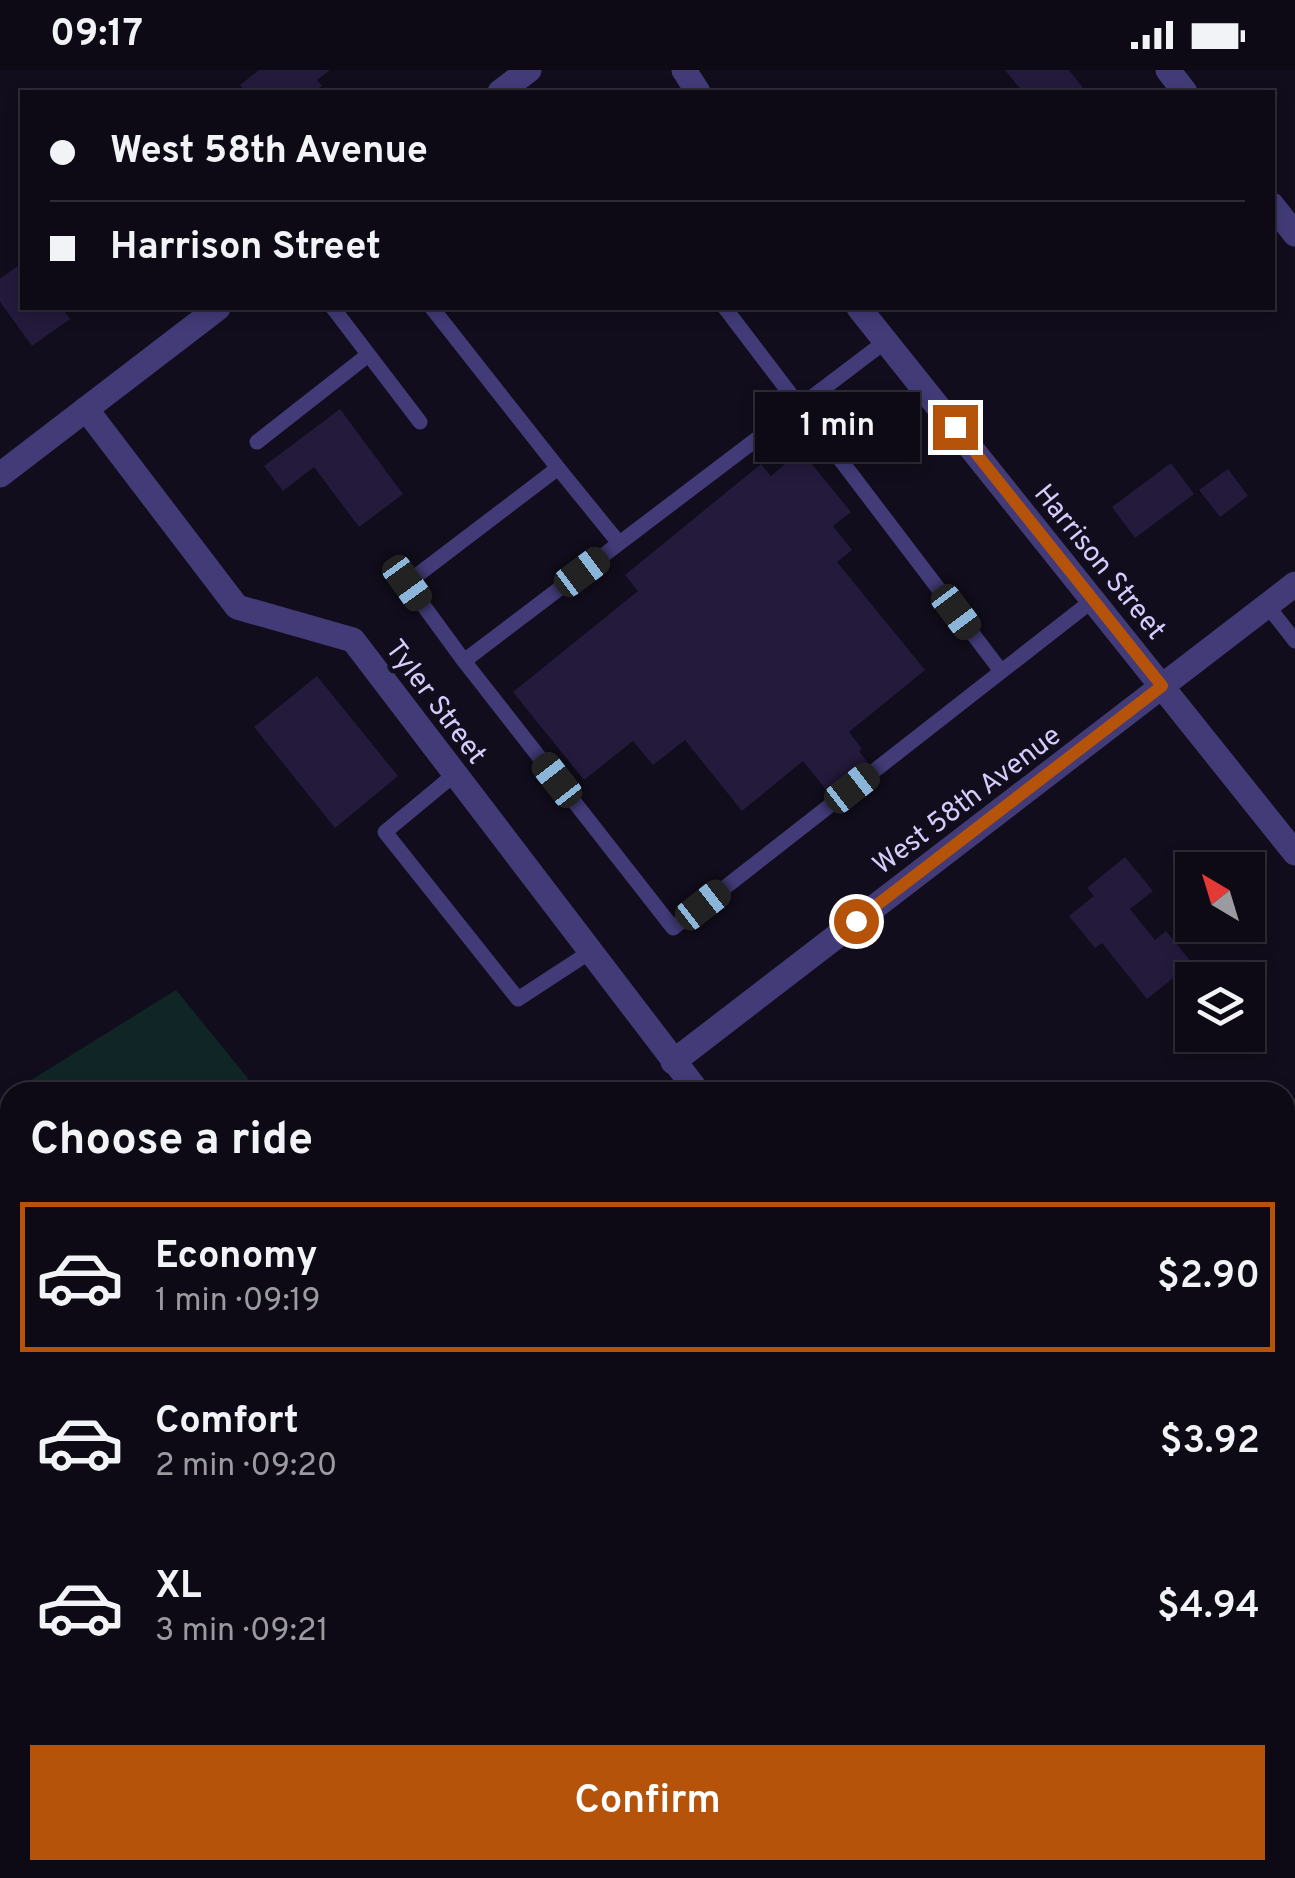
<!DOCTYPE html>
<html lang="en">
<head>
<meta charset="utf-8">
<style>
  :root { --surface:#0d0a15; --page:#1b1822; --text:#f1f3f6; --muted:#9a9aa0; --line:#2d2b34; --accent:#b45309 }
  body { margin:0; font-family:Overpass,sans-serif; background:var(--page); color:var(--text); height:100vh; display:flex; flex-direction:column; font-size:38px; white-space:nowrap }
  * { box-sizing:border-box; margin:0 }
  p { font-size:32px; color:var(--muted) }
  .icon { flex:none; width:55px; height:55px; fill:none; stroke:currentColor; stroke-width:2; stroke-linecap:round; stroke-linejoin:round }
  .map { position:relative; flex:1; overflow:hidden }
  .panel { position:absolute; left:0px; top:1012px; width:1295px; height:798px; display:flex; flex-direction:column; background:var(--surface); border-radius:30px 30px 0 0; box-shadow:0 5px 15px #0003,0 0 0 2px var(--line) }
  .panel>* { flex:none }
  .guide { position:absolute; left:20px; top:20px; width:1255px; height:220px; border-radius:0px; box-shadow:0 5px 15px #0003,0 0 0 2px var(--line); display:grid; align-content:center; height:220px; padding:0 30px; background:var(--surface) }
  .needle { width:65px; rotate:322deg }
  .controls { position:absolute; left:1175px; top:782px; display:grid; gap:20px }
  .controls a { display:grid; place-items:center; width:90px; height:90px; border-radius:0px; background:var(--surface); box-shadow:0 5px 15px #0003,0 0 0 2px var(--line); font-size:50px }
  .end { position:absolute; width:45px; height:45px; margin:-22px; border:12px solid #b45309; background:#fff; box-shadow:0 0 0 5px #fff }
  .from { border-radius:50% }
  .bubble { position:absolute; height:70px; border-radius:0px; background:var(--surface); box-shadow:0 5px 15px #0003,0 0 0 2px var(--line); font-size:32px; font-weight:600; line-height:70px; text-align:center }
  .car { position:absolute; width:30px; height:60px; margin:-30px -15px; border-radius:12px; box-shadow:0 0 8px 2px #0007; background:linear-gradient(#222 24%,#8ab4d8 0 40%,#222 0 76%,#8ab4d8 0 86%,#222 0) }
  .guide b { display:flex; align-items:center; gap:35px; height:95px; font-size:38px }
  .guide b+b { border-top:2px solid var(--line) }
  .guide i { width:25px; height:25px; background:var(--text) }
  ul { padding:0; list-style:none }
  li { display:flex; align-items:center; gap:30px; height:150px; margin:0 20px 15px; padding:0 10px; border:5px solid transparent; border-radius:0px }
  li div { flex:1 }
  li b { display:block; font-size:38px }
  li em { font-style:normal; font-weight:600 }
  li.active { border-color:var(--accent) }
  li>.icon { width:90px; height:90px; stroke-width:1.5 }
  h2 { padding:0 30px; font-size:45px; line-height:120px }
  .primary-button { display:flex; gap:20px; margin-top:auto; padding:20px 30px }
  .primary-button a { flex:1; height:115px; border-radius:0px; background:var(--accent); color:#fff; font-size:40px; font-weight:600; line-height:115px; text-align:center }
  .status { display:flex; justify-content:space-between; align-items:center; height:70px; padding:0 50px; background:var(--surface); direction:ltr }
  .status svg { height:28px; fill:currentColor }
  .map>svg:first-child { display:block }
  .green { fill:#102526 }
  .building { fill:#241a3c }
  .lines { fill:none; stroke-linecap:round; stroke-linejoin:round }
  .service { stroke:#423b78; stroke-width:15 }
  .minor { stroke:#423b78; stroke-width:25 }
  .tertiary { stroke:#423b78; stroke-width:25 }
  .route { stroke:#b45309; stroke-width:12 }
  .labels { text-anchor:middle; stroke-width:9; stroke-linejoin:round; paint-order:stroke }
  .street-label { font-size:28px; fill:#d5ccfb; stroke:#110d1c }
</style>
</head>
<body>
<div class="status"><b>09:17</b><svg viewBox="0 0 49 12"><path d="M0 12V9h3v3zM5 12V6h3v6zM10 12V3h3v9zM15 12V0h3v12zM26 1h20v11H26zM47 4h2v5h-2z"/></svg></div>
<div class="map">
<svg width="1295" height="1808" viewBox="0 0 1295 1808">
  <rect width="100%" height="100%" fill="#110d1c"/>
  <path class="green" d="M176,920L259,1022H12Z
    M10,1024V1800H361L332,1808H0V1030Z"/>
  <path class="building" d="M259,0H330L317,10L322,16L313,22H246L240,15Z
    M1005,0H1069L1083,18L1077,22H1023Z
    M22,193V238H62L70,249L32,276L0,232V209Z
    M340,339L403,424L359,457L314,397L283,421L264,396Z
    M801,381L851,442L833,456L852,480L837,492L925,600L849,662L862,679L859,681L870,695L831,726L803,691L742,741L685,670L653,695L633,671L584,710L513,622L638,521L625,505L761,394L771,406Z
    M1171,393L1194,424L1135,468L1112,437Z
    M1228,399L1248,426L1220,447L1199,420Z
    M317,606L398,706L335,758L254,657Z
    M1125,787L1153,821L1130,839L1155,870L1166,861L1192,893L1147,929L1102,873L1095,878L1069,846L1094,826L1087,818Z"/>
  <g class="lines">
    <path class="service" d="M333,238L420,352
      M432,238L558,398L407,513L464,591L673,858L1093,530
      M725,238L1001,601
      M257,372L368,285
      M558,398L619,473
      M1267,535L1295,571
      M464,591L886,271
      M455,704L385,762L518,929L590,882"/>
    <path class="minor" d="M1168,0L1185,22
      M1272,135L1295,164
      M86,339L237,537L353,570L698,1022
      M673,992L1295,514"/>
    <path class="tertiary" d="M684,0L698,22
      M500,22L529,0
      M859,238L1295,783
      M0,405L218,238"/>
  </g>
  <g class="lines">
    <path class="route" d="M856,851L1162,616L955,357"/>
  </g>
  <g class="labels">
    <g class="street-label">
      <text transform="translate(1101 491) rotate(51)" y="10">Harrison Street</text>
      <text transform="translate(437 631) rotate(53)" y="10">Tyler Street</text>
      <text transform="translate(966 729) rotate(-37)" y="10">West 58th Avenue</text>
    </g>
  </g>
</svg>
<div class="controls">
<a><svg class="needle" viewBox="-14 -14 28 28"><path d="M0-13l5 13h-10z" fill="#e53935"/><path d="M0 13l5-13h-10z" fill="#9a9aa0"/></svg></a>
<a><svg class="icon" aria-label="layers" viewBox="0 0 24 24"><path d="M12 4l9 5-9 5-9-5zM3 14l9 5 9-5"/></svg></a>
</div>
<i class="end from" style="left:856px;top:851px"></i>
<i class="end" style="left:955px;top:357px"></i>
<div class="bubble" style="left:755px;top:322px;width:165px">1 min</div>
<i class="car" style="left:582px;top:502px;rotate:53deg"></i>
<i class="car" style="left:407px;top:513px;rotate:144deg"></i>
<i class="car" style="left:956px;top:542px;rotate:143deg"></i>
<i class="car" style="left:557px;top:710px;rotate:322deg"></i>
<i class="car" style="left:852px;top:718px;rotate:52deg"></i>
<i class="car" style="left:703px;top:835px;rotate:52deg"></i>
<div class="guide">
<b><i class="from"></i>West 58th Avenue</b>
<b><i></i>Harrison Street</b>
</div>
<section class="panel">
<h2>Choose a ride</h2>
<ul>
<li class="active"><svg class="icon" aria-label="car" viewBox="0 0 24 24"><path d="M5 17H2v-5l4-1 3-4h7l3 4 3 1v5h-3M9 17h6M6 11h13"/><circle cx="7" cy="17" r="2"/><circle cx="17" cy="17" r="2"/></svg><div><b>Economy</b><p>1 min · 09:19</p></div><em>$2.90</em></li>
<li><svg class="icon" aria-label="car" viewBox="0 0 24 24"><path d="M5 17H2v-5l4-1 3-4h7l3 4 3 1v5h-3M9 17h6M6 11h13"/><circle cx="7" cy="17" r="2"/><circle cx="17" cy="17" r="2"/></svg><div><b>Comfort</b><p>2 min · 09:20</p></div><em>$3.92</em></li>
<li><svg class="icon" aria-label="car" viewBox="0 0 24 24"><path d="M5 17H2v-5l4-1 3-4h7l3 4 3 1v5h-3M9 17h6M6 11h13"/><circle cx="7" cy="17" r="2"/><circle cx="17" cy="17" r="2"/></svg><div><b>XL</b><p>3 min · 09:21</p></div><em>$4.94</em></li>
</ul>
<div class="primary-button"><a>Confirm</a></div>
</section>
</div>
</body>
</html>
